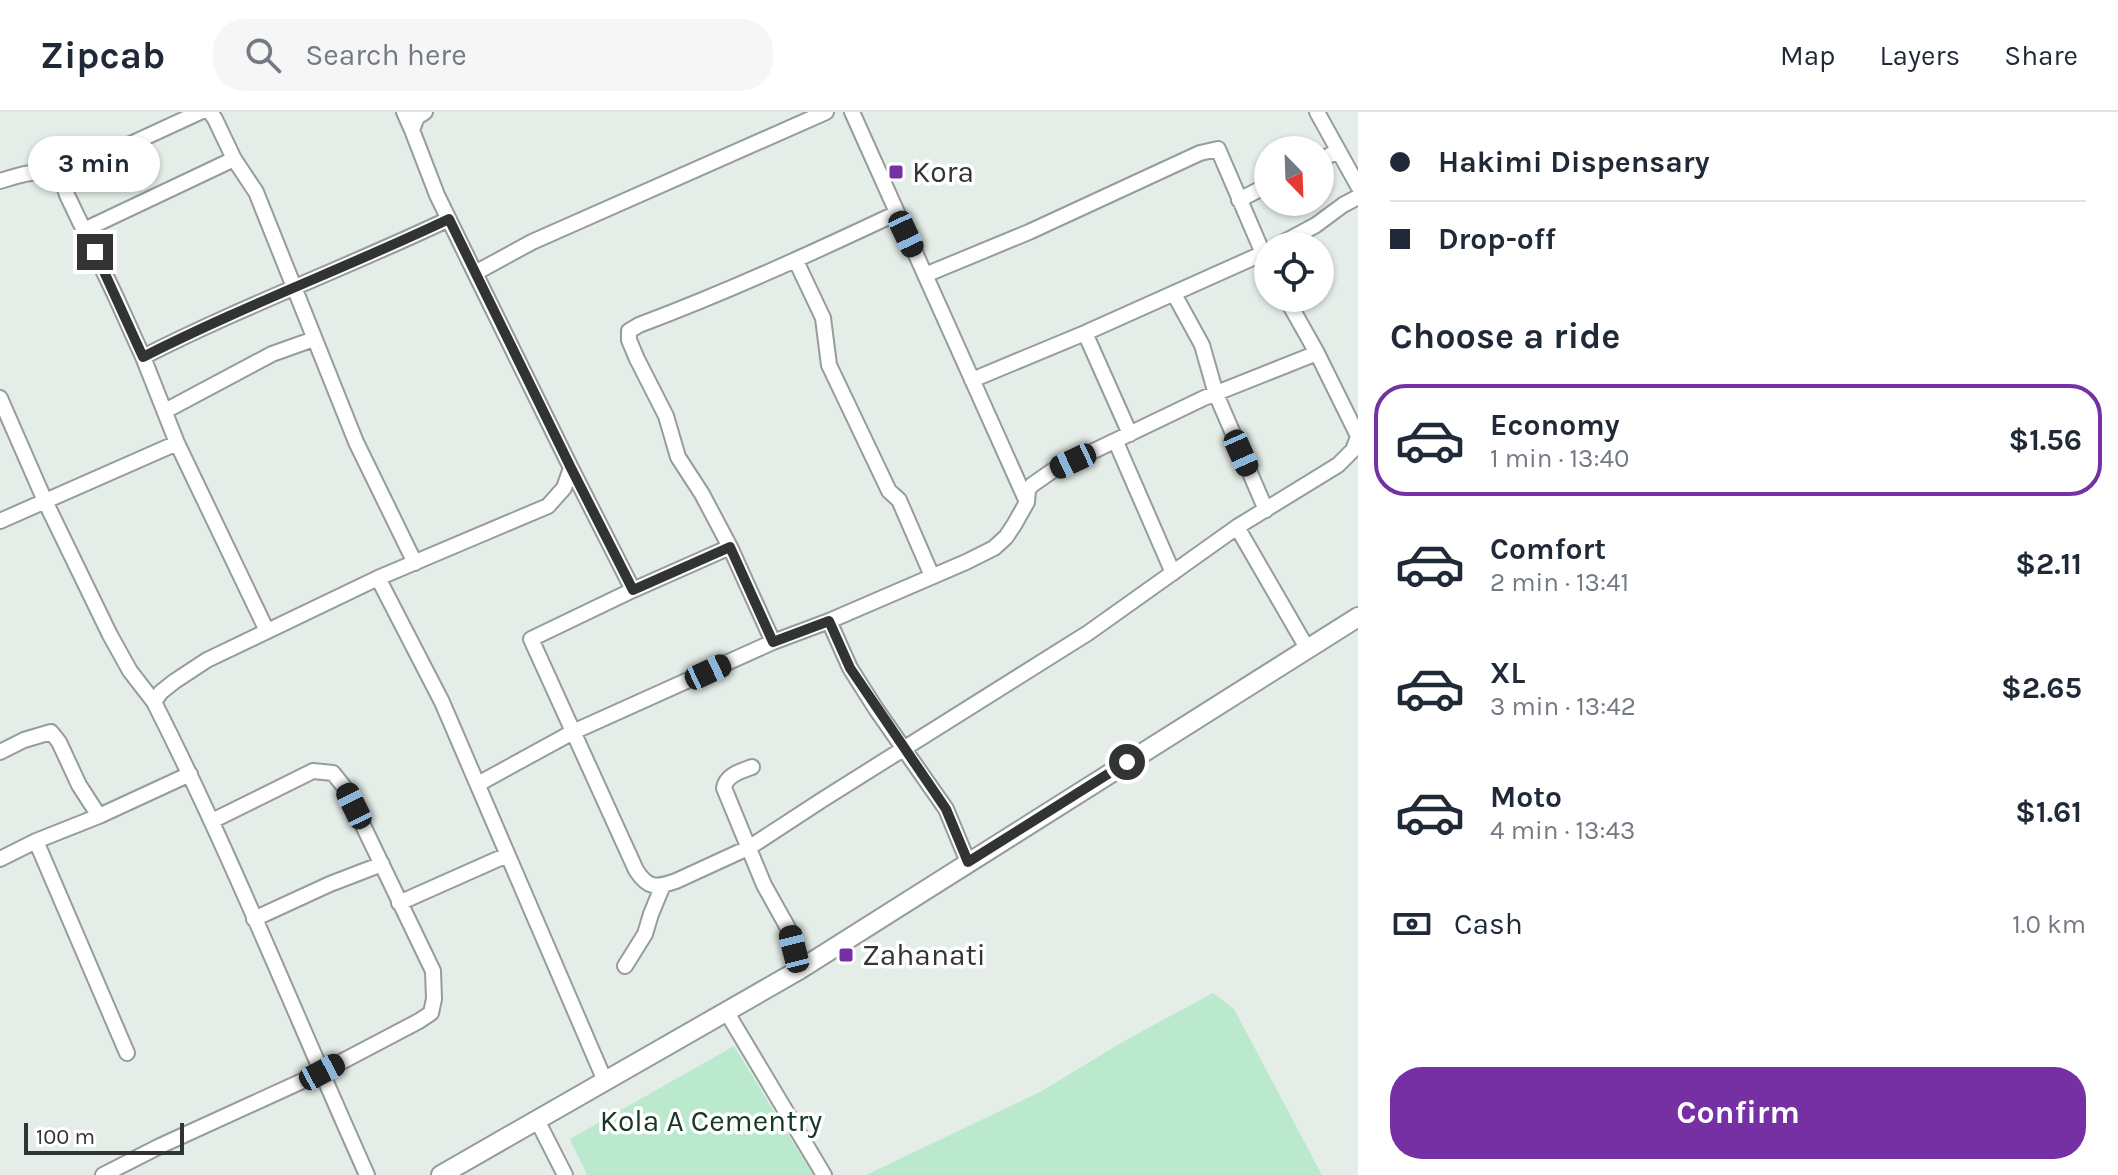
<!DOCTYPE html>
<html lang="en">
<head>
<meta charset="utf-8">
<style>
  :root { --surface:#fff; --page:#f6f6f7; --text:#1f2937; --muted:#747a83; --line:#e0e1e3; --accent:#7530a3 }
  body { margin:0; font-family:Karla,sans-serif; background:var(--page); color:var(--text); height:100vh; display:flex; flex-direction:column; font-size:30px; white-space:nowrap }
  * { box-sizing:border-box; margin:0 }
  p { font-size:26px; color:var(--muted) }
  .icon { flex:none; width:44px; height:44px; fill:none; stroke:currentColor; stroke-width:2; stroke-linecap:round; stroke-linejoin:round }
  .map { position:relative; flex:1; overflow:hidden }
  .drawer { display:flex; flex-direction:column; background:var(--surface); width:760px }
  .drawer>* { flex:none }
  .guide { display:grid; align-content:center; height:176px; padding:0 32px; background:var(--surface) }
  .needle { width:52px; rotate:157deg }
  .tools { position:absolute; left:1254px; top:24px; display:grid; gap:16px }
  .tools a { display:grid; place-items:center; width:80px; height:80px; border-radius:50%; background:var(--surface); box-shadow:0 2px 6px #0004; font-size:40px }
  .scale { position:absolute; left:24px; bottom:20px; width:160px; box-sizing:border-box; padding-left:8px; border:4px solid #313432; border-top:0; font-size:22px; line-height:28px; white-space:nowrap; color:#313432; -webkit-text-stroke:6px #fff; paint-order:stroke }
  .end { position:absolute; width:36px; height:36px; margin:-18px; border:10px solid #313432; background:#fff; box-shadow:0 0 0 4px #fff }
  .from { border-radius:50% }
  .bubble { position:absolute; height:56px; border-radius:28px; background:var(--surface); box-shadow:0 2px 6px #0004; font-size:26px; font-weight:700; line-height:56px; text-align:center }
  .car { position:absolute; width:24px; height:48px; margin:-24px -12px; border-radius:10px; box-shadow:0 0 6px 2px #0007; background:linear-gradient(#222 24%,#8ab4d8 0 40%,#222 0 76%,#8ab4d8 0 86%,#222 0) }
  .guide b { display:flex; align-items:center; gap:28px; height:76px; font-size:30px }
  .guide b+b { border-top:2px solid var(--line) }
  .guide i { width:20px; height:20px; background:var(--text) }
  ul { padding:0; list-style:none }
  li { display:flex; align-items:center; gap:24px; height:112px; margin:0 16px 12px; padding:0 16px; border:4px solid transparent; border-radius:32px }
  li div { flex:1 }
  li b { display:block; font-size:30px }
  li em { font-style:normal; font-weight:700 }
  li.selected { border-color:var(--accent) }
  li>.icon { width:72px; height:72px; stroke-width:1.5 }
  h2 { padding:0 32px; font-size:36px; line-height:96px }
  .pay { display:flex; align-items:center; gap:20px; height:88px; padding:0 32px; font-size:30px }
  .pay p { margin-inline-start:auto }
  .primary-button { display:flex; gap:16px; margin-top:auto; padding:16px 32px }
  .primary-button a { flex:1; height:92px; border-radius:32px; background:var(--accent); color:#fff; font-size:32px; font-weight:700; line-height:92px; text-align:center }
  header { display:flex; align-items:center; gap:48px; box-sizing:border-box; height:112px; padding:0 40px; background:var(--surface); border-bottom:2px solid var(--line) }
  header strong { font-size:38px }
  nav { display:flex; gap:44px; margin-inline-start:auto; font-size:28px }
  .search { width:560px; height:72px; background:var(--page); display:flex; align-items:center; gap:20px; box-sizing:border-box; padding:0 28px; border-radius:32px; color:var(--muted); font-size:30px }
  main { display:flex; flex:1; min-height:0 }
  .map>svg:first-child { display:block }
  .green { fill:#bae9cd }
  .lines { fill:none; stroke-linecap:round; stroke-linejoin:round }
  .minor-casing { stroke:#969d99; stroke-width:18 }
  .major-casing { stroke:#969d99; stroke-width:22 }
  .minor { stroke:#fff; stroke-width:14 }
  .major { stroke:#fff; stroke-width:18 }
  .route { stroke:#313432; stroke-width:10 }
  .poi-dot { fill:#7530a3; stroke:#fff; stroke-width:3 }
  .labels { text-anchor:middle; stroke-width:7; stroke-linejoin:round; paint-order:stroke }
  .poi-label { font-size:30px; fill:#313432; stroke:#fff; text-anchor:start }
  .park-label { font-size:30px; fill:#163826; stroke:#fff }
</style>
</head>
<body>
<header>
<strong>Zipcab</strong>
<div class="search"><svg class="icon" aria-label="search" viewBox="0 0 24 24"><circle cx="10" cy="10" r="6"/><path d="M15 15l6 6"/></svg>Search here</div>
<nav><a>Map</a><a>Layers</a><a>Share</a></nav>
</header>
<main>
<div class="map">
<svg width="1358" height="1063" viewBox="0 0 1358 1063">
  <rect width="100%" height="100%" fill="#e5ede8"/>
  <path class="green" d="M1213,881L1234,897L1322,1063H866L1040,980L1126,928Z
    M734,934L813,1063H587L570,1027Z"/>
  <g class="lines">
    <defs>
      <path id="minor" d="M210,0L215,7L234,47L256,80L356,330L415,451
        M404,0L412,18
        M425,0L417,5L412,18L437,83L475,161
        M852,0L1027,390
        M1317,0L1358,74
        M1320,48L1338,39
        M0,69C26,61 58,49 67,83L115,183L143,245L177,331L267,519
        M62,69L78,63L122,36L200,0
        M1239,88L1268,73
        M84,118L234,47
        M1277,134L1316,113L1343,93L1358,85
        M796,149L823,206L829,253L889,379L899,388L932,464
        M925,163L1029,120L1200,41L1218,37L1268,153
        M1174,182L1202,233L1216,282L1266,398
        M1286,186L1317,241L1358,324
        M1085,221L1130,322
        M143,245C243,194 348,155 449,107
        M972,268L1085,221L1268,139
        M0,286L45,389L110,523L130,559L154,590
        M165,299L272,242L314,227
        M1116,330L1173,461
        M571,356L633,478
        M0,409L177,331
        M1237,415L1307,536
        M730,435L633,478L531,527L636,758C648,777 656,776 676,769L750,735L822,688L1088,521L1237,415L1338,353L1353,338L1358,325
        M378,466L442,590L605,969
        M829,509L850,556L876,597L946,697L968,750
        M773,530L730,435L702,382L678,345L666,304L637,247L629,228V219L639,213C727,180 812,141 897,101
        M0,640L24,628L51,620L59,630L79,673L99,704
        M752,655C741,659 726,663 724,676L764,773L788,816L799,858
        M478,672L573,620L773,530L829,509L966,450L994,436L1006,425L1014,413L1027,390L1028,378L1032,373L1052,359L1204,286L1317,241
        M36,729L127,941
        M0,747L36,729L99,704L190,662
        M399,791L507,743
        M254,807L330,772L382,752
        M625,854L645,822L651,802L663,773
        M726,899L824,1063
        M537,1008L565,1063
        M103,1063L160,1034L322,960L419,909L431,901L434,887L433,859L345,676L333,661L313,659L212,709
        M367,1063C296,905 232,744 154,590L161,580L175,569L207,548L378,466L548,394L564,376L571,356L475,161L532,130L826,0"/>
      <path id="major" d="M441,1063L799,858L1358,505"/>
    </defs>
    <use href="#minor" class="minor-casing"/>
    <use href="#major" class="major-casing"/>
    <use href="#minor" class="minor"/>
    <use href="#major" class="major"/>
  </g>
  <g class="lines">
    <path class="route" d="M95,140L143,245C243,194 348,155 449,107L571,356L633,478L730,435L773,530L829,509L850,556L946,697L968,750L1127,650"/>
  </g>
  <g class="poi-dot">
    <rect x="888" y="52" width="16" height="16" rx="4"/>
    <rect x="838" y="835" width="16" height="16" rx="4"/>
  </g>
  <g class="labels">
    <g class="poi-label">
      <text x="912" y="70">Kora</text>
      <text x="862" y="853">Zahanati</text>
    </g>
    <g class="park-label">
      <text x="711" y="1019">Kola A Cementry</text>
    </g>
  </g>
</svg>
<div class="tools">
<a><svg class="needle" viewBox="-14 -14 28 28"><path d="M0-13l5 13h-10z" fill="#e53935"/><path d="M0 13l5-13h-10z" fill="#747a83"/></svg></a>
<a><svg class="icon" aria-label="locate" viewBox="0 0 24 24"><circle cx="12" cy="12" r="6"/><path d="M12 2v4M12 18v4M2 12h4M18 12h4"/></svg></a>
</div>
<div class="scale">100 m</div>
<i class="end from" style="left:1127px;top:650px"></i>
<i class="end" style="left:95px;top:140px"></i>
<div class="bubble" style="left:28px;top:24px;width:132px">3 min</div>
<i class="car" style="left:906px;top:122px;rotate:155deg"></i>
<i class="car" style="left:1241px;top:341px;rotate:156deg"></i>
<i class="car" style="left:1073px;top:349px;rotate:245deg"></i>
<i class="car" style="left:708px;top:560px;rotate:65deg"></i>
<i class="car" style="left:354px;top:694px;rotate:334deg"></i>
<i class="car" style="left:794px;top:837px;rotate:346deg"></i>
<i class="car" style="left:322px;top:960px;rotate:62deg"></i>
</div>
<section class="drawer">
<div class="guide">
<b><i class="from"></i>Hakimi Dispensary</b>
<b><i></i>Drop-off</b>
</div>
<h2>Choose a ride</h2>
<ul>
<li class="selected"><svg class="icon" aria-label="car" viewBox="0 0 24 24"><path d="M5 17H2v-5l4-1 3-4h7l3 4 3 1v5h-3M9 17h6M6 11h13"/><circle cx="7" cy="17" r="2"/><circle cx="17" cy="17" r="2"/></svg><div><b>Economy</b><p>1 min · 13:40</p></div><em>$1.56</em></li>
<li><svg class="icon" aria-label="car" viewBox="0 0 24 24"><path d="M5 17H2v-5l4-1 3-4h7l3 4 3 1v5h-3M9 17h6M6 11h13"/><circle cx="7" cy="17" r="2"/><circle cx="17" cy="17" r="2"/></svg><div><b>Comfort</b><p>2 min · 13:41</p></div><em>$2.11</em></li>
<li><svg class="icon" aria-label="car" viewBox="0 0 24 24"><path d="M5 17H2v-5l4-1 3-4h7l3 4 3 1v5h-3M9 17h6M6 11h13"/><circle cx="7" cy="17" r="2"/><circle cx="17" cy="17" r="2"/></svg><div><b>XL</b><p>3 min · 13:42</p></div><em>$2.65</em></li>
<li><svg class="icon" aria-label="car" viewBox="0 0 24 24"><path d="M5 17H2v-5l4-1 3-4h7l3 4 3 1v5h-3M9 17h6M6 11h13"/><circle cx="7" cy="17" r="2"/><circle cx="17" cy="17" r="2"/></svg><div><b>Moto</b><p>4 min · 13:43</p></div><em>$1.61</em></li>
</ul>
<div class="pay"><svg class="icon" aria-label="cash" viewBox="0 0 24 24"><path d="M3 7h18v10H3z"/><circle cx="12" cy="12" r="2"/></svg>Cash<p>1.0 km</p></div>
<div class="primary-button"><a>Confirm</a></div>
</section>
</main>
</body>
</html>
